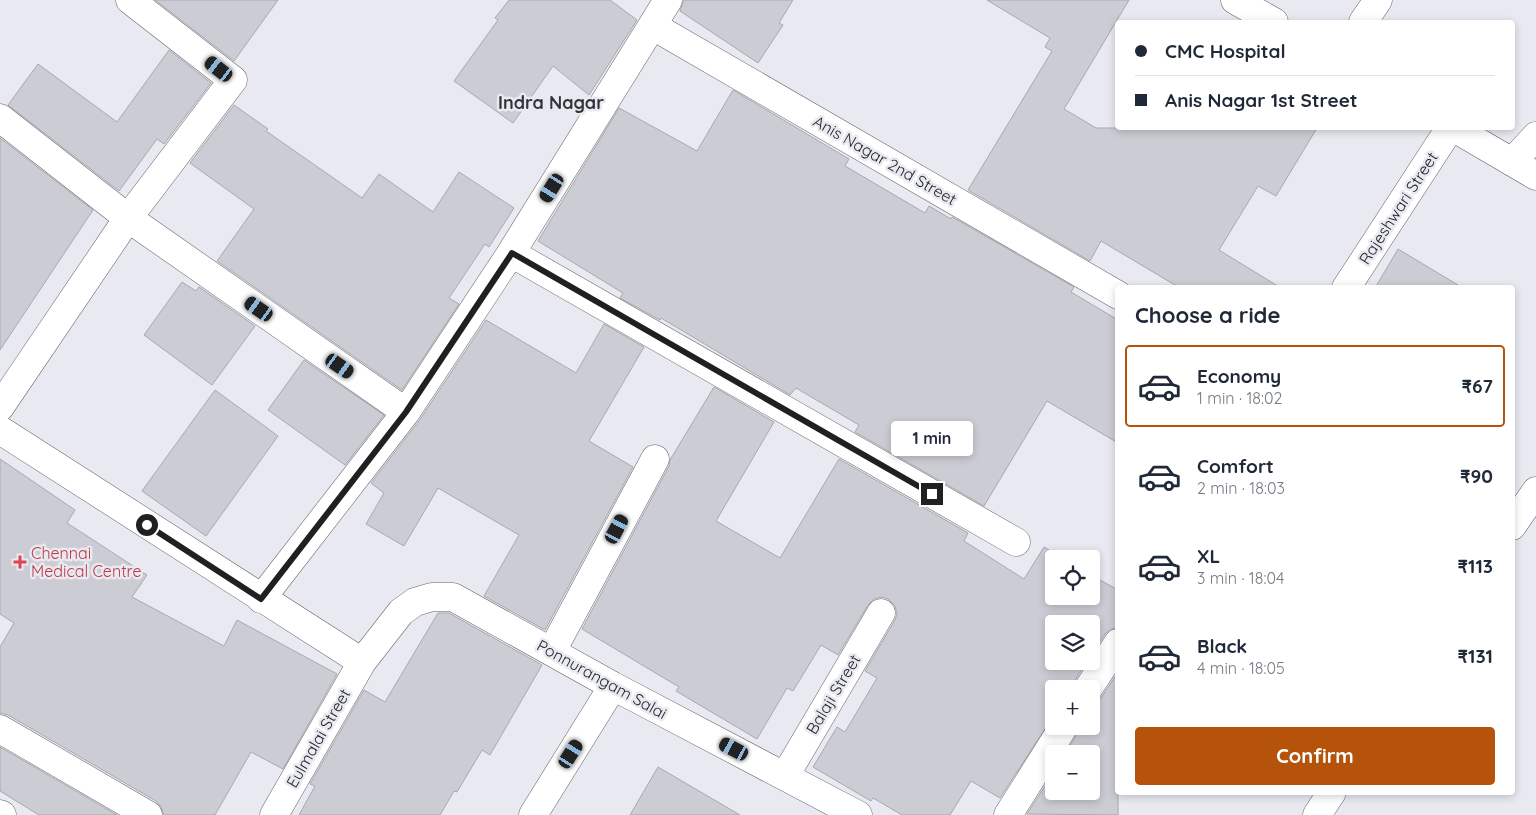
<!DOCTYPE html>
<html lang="en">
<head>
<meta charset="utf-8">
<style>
  :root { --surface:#fff; --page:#f6f6f7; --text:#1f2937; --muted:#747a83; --line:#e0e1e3; --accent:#b45309 }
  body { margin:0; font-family:Quicksand,sans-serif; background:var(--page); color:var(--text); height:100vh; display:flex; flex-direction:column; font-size:19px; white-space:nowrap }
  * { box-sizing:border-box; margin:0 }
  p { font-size:16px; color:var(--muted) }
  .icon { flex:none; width:28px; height:28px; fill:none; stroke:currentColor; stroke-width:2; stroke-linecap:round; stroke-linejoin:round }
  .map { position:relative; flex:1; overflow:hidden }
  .panel { position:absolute; left:1115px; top:285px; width:400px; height:510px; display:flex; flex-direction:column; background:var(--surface); border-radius:5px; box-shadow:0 2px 8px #0003 }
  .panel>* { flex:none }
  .hud { position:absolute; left:1115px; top:20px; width:400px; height:110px; border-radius:5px; box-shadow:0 2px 8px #0003; display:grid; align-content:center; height:110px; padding:0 20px; background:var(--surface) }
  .tools { position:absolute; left:1045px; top:550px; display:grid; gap:10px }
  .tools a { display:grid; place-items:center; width:55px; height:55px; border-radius:5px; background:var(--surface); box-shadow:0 2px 8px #0003; font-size:25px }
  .end { position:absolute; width:22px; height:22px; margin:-11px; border:6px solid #1f2022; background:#fff; box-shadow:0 0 0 2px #fff }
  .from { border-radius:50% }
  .bubble { position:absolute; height:35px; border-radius:5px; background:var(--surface); box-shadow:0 2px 8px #0003; font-size:16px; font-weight:700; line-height:35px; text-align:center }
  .car { position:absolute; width:15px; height:30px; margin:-15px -8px; border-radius:6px; box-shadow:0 0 4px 1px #0007; background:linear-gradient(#222 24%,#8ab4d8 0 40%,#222 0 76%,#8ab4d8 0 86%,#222 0) }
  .hud b { display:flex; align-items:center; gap:18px; height:48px; font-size:19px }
  .hud b+b { border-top:1px solid var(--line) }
  .hud i { width:12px; height:12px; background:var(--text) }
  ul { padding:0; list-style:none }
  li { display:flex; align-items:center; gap:15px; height:82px; margin:0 10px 8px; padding:0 10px; border:2px solid transparent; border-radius:5px }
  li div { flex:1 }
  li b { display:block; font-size:19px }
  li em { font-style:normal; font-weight:700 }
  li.active { border-color:var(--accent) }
  li>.icon { width:45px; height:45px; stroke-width:1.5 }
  h2 { padding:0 20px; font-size:22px; line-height:60px }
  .primary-button { display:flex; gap:10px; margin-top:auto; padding:10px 20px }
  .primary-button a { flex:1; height:58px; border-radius:5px; background:var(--accent); color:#fff; font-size:20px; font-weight:700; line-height:58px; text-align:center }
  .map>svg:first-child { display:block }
  .building { fill:#cbccd4; stroke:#a7a8b0 }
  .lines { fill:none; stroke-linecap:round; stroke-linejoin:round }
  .minor-casing { stroke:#65656c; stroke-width:29 }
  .minor { stroke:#fff; stroke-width:28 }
  .route { stroke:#1f2022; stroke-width:6 }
  .health-dot { fill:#e0444e; stroke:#e8e9f1; stroke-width:2 }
  .labels { text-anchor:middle; stroke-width:5; stroke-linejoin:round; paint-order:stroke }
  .street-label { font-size:16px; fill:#1f2022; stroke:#e8e9f1 }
  .health-label { font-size:16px; fill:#be3a42; stroke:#e8e9f1; text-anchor:start }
  .neighbourhood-label { font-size:18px; font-weight:bold; fill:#33343a; stroke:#e8e9f1 }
</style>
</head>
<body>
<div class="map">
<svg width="1536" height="815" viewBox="0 0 1536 815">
  <rect width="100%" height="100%" fill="#e8e9f1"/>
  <path class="building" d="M155,0H278L234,61Z
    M509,0H610L637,20L589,95L553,66L513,123L454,81L498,20L495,18Z
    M684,0H793L779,23L783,25L758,63L680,11Z
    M987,0H1129L1064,109L1096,128H1317L1276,196L1258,186L1219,250L1281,288H1180L1101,241L1090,261L968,190L1052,51L1045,47L1050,38Z
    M169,50L211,83L164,144L157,139L119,191L8,105L38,64L117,122Z
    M733,90L849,159L845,166L925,213L929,206L951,219L952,217L1074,287L1071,292L1118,320V443L1047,401L984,506L855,432L859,425L796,388L790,395L661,318L660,320L620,298L623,293L538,241L619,108L697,151Z
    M234,105L268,129L266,131L362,198L379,174L433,212L459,172L514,208L489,247L485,244L449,298L459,304L402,390L217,261L254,209L190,163Z
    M0,138L93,210L0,350Z
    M1398,249L1463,288H1375Z
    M182,282L196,291L199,287L255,326L212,385L144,335Z
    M486,320L576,373L604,324L644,347L589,441L633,467L545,630L484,596L519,535L438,488L404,546L366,524L384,493L371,483L419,421Z
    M304,360L384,415L345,465L268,410Z
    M714,387L774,422L716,521L780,558L839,459L968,533L964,541L1024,579L1044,547L1064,559H1054V596H1091V575L1118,590V628L1111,629L1105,634L1091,655V624H1054V661H1087L1075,680L1072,689H1054V715L1000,798L971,781L950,815H902L873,798L871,801L813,767L837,727L845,732L877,678L865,671L895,620L897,614L895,606L888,599L882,597L874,599L868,605L838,655L821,645L793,691L787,688L757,739L676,691L679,687L582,629L669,466L670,460Z
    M215,390L278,436L206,536L142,491Z
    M0,459L75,510L67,523L147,575L132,597L224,646L237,620L337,674L283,769L251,752L215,815H164L161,807L156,801L8,715L0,713V647L14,623L0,614Z
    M438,613H449L542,665L490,755L482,750L457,792L454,791L440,815H299L315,786L310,784L364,690L385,702Z
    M1118,672V815L1027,814L1054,772V791H1091V754H1065L1077,734L1080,726H1091V704L1095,703L1101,698Z
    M0,747L117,815H39L0,791Z
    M658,767L740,815H630Z"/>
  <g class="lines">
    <defs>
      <path id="minor" d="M1235,0L1274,22
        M1363,22L1378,0
        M653,26L1118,295
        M0,118L128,218L406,412
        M1454,128L1536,176
        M1512,162L1536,136
        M511,253L1016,542
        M1346,288L1450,128
        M0,407L128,218L233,80L130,0
        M0,430L362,662
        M1512,526L1536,491
        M261,599L406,412L511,253L668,0
        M552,651L655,459
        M1088,689L1118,643
        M0,729L148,815
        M785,776L881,613
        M0,814L2,815
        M274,815L362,662L401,612L415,602L432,597H453L613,686L858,815
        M533,815L613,686
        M1008,815L1064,726
        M1317,815L1332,792"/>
    </defs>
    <use href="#minor" class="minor-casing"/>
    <use href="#minor" class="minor"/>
  </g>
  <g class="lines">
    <path class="route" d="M147,525L261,599L406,412L512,253L932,494"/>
  </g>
  <path class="health-dot" d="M17.5 554.5h5v5h5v5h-5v5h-5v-5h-5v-5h5z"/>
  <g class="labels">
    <g class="street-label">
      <text transform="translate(885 160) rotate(30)" y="6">Anis Nagar 2nd Street</text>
      <text transform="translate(1398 208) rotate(-57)" y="6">Rajeshwari Street</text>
      <text transform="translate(602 679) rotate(29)" y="6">Ponnurangam Salai</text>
      <text transform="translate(833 694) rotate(-59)" y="6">Balaji Street</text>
      <text transform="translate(318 738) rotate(-60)" y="6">Eulmalai Street</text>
    </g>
    <g class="health-label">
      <text x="31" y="559">Chennai<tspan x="31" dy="18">Medical Centre</tspan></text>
    </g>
    <g class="neighbourhood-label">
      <text x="551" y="109">Indra Nagar</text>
    </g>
  </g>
</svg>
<div class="tools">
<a><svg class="icon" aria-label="locate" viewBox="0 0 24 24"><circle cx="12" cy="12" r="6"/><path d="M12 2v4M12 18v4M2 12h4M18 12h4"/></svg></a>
<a><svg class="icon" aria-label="layers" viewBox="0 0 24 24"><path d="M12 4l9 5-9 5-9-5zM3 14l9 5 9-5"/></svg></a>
<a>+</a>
<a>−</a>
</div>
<i class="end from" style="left:147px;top:525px"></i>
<i class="end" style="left:932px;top:494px"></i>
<div class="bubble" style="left:891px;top:421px;width:82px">1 min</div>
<i class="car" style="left:219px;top:69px;rotate:308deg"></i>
<i class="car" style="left:552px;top:188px;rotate:212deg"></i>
<i class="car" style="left:259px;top:309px;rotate:305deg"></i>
<i class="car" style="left:340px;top:366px;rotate:125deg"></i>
<i class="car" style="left:617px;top:529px;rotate:28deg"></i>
<i class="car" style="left:734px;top:749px;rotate:298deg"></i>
<i class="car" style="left:571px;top:754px;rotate:32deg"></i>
<div class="hud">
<b><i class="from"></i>CMC Hospital</b>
<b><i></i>Anis Nagar 1st Street</b>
</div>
<section class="panel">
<h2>Choose a ride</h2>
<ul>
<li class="active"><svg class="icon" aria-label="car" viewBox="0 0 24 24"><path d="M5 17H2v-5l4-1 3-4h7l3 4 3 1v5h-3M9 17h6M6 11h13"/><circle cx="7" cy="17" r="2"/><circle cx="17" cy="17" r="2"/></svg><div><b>Economy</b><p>1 min · 18:02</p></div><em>₹67</em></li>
<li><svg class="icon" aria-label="car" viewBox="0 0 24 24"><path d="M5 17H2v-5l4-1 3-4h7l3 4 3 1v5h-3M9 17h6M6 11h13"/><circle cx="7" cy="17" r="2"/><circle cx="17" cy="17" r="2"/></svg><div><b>Comfort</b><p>2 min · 18:03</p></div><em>₹90</em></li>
<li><svg class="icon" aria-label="car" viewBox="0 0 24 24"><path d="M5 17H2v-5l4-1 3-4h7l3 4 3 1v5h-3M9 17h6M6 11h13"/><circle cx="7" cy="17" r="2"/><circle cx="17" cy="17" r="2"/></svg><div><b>XL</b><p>3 min · 18:04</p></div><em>₹113</em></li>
<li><svg class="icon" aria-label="car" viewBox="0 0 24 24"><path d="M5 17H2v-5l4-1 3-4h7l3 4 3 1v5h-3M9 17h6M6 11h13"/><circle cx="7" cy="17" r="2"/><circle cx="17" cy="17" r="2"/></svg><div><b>Black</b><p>4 min · 18:05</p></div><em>₹131</em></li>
</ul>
<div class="primary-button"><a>Confirm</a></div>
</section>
</div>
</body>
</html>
